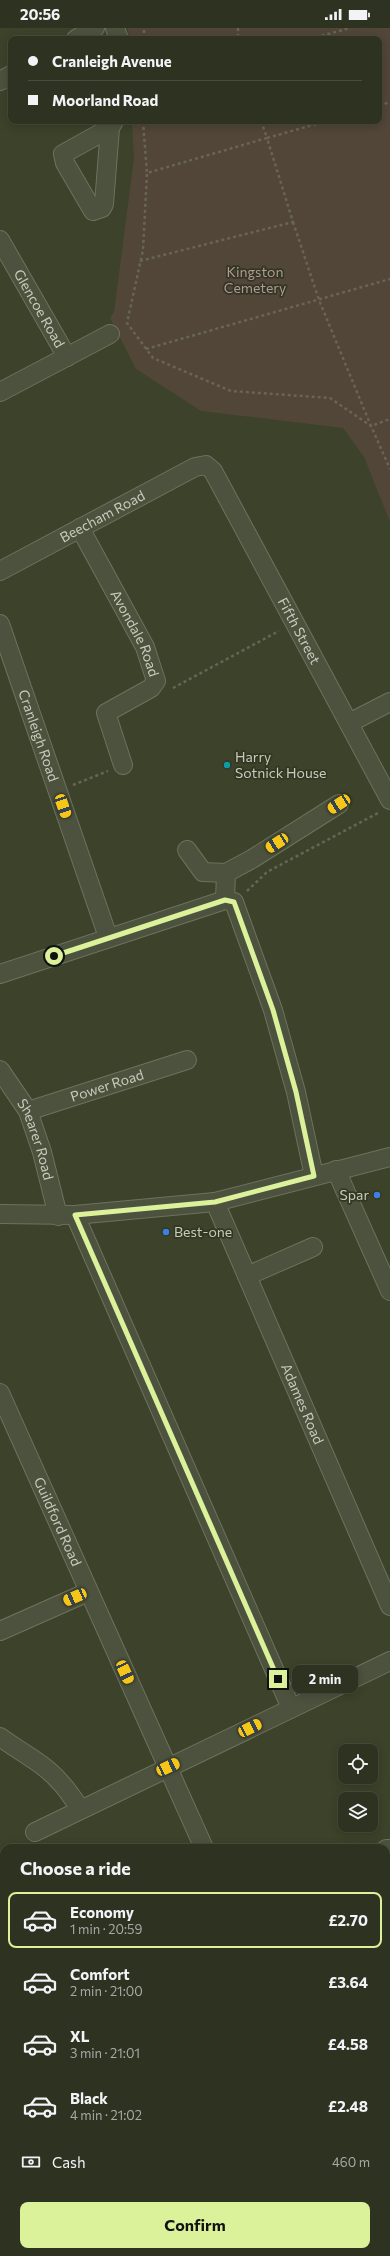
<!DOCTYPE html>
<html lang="en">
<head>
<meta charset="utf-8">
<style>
  :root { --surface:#2e3220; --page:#3a3e2d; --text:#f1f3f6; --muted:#a7aaa5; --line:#494d3e; --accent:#dbf19a }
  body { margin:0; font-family:Commissioner,sans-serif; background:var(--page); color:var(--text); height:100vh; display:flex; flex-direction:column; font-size:15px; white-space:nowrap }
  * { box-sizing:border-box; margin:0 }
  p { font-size:13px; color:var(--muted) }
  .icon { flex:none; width:22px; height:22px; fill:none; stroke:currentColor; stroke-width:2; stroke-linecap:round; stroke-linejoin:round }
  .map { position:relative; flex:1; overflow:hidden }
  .side { position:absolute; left:0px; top:1816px; width:390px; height:412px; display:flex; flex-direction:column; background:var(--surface); border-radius:12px 12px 0 0; box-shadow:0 2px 10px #0003,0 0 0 1px var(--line) }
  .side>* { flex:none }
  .hud { position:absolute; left:8px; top:8px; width:374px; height:88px; border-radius:8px; box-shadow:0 2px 10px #0003,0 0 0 1px var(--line); display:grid; align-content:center; height:88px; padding:0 20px; background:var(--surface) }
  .fabs { position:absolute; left:338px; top:1716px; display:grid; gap:8px }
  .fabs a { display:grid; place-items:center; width:40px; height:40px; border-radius:8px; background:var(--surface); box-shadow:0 2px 10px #0003,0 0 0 1px var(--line); font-size:20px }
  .end { position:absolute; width:18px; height:18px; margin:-9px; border:5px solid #dbf19a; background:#111; box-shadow:0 0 0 2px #111 }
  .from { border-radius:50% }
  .bubble { position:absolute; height:28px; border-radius:8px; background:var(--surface); box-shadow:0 2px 10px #0003,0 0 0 1px var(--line); font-size:13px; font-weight:700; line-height:28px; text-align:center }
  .car { position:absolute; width:12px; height:24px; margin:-12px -6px; border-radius:5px; box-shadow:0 0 3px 1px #0007; background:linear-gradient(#f5c518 24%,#345 0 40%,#f5c518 0 76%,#345 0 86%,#f5c518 0) }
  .hud b { display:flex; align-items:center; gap:14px; height:38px; font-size:15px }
  .hud b+b { border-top:1px solid var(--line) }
  .hud i { width:10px; height:10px; background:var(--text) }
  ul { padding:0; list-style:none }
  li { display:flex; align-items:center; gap:12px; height:56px; margin:0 8px 6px; padding:0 12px; border:2px solid transparent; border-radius:8px }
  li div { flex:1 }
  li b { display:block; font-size:15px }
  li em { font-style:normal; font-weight:700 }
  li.current { border-color:var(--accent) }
  li>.icon { width:36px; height:36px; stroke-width:1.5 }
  h2 { padding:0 20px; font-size:18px; line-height:48px }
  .pay { display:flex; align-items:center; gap:10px; height:44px; padding:0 20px; font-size:15px }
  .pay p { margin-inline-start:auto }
  .cta { display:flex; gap:8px; margin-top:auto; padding:8px 20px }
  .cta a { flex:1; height:46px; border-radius:8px; background:var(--accent); color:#111; font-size:16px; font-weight:700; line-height:46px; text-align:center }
  .status { display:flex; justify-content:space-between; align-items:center; height:28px; padding:0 20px; background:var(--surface); direction:ltr }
  .status svg { height:11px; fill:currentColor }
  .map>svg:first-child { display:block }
  .green { fill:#514638 }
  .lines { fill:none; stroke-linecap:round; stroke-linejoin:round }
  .minor-casing { stroke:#6d725f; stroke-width:20 }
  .path { stroke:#696556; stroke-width:2.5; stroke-dasharray:3 3; stroke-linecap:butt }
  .minor { stroke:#4d523e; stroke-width:18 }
  .route { stroke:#dbf19a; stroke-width:5 }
  .culture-dot { fill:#0f9aa8; stroke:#323722; stroke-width:1.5 }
  .shop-dot { fill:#3f7fe0; stroke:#323722; stroke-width:1.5 }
  .labels { text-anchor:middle; stroke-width:3.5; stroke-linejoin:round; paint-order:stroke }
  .park-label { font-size:14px; fill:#b3979a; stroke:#323722 }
  .street-label { font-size:14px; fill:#c7cbbb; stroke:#323722 }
  .poi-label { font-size:14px; fill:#c7cbbb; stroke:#323722; text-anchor:start }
</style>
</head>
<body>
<div class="status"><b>20:56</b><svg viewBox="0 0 49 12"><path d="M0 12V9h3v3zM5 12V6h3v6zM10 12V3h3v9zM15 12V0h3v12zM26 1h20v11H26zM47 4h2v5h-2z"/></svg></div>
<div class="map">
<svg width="390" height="2228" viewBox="0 0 390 2228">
  <rect width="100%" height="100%" fill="#3d422a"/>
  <path class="green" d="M128,0H390V494L364,429L343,400L201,383L136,341L110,290L114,284L134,130L132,93H379V11H129Z"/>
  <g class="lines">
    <defs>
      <g id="minor">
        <path d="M115,0L119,11"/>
        <path d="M76,11L95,0"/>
        <path d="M0,53L11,47"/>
        <path d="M110,100L63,126L65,135L93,183L102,180L104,176L110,100L114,93"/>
        <path id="s1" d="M0,212L67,329"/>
        <path d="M0,364L110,306"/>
        <path id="s2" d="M80,500L145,619L156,653L151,660L106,685L123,737"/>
        <path id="s3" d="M0,543L195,439L206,437L213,443L390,772"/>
        <path id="s4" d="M0,596L108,909"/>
        <path d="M349,695L390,674"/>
        <path d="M187,822L203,844L226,845"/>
        <path d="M225,872L226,845L252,831L339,776"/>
        <path d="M0,946L225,872L234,874L273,982L296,1064L314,1148"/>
        <path id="s5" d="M0,1042L28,1083L42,1124L58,1188"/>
        <path id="s6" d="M28,1083L187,1032"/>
        <path d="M336,1142L390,1263"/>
        <path id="s7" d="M215,1174L390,1578"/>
        <path d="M0,1186L75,1187L215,1174L390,1129"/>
        <path d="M75,1187L291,1680"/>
        <path d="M247,1248L313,1219"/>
        <path id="s8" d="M0,1365L204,1820"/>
        <path d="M0,1603L88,1564"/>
        <path d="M0,1709C20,1724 44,1735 60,1754C68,1762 74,1773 81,1781"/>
        <path d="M35,1804L390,1633"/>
        <path d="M386,1821H390"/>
        <path d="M0,1904L4,1915"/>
        <path d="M0,1953L4,1952"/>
        <path d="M386,1963L390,1962"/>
        <path d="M386,2097H390"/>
        <path d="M0,2110L4,2108"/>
        <path d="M386,2152L390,2158"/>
        <path d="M92,2228L101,2224"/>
      </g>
    </defs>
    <use href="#minor" class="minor-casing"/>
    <path class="path" d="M238,0V11
      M144,11V0
      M310,11L350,0
      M379,78L390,74
      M143,93L147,145
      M261,93L267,110L147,145L143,222L127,295L153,330L231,363L330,370L371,398L390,441
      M293,194L319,272L371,398L390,391
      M140,233L293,194L267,110L327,93
      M146,321L390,251
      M173,660L279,603
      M73,757L108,743
      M247,863L267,844L378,785
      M352,2224L355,2228"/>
    <use href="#minor" class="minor"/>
  </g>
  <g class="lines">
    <path class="route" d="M54,928L225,872L234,874L273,982L296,1064L314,1148L215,1174L75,1187L278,1651"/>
  </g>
  <circle class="culture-dot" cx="227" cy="737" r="4"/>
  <g class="shop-dot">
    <circle cx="377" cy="1167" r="4"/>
    <circle cx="166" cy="1204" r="4"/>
  </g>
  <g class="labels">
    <g class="park-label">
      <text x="255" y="249">Kingston<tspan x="255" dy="16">Cemetery</tspan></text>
    </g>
    <g class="street-label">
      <text dy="5" stroke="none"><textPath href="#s1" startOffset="79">Glencoe Road</textPath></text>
      <text dy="5" stroke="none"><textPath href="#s3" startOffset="116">Beecham Road</textPath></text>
      <text dy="5" stroke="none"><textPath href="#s3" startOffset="423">Fifth Street</textPath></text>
      <text dy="5" stroke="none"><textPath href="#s2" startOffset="119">Avondale Road</textPath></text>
      <text dy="5" stroke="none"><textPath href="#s4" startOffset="118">Cranleigh Road</textPath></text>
      <text dy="5" stroke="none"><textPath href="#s6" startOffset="83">Power Road</textPath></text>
      <text dy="5" stroke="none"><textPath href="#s5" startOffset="79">Shearer Road</textPath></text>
      <text dy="5" stroke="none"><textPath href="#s7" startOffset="220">Adames Road</textPath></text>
      <text dy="5" stroke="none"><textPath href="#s8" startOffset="141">Guildford Road</textPath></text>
    </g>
    <g class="poi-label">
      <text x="235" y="734">Harry<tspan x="235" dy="16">Sotnick House</tspan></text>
      <text x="369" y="1172" text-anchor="end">Spar</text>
      <text x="174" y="1209">Best-one</text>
    </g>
  </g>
</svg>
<div class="fabs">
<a><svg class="icon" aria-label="locate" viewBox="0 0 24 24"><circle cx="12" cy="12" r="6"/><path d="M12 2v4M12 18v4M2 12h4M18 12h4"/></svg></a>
<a><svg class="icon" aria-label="layers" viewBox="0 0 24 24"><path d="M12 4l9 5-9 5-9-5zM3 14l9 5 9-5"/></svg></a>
</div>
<i class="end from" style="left:54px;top:928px"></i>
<i class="end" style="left:278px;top:1651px"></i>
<div class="bubble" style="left:292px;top:1637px;width:66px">2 min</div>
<i class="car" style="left:339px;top:776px;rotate:237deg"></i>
<i class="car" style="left:63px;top:778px;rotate:161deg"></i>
<i class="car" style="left:277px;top:815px;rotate:237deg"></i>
<i class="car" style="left:75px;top:1569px;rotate:246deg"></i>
<i class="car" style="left:125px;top:1644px;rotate:155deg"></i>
<i class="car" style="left:250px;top:1700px;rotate:64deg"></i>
<i class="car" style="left:168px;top:1739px;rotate:65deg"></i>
<div class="hud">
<b><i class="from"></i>Cranleigh Avenue</b>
<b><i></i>Moorland Road</b>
</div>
<section class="side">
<h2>Choose a ride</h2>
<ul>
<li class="current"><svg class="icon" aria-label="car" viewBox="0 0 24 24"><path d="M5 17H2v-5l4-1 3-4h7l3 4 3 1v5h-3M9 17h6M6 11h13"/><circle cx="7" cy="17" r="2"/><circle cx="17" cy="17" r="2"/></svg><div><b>Economy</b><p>1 min · 20:59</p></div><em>£2.70</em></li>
<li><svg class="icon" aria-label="car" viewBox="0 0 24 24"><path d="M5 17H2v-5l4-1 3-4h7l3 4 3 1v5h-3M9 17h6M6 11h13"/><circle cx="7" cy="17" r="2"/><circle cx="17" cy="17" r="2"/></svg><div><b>Comfort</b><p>2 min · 21:00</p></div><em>£3.64</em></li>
<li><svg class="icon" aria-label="car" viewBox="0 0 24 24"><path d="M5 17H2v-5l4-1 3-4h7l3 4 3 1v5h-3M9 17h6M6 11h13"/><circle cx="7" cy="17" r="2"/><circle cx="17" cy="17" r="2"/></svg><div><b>XL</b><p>3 min · 21:01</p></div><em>£4.58</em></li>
<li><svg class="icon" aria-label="car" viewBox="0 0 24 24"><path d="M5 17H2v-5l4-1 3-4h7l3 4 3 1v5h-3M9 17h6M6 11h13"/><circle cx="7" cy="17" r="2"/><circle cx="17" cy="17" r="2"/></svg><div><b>Black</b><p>4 min · 21:02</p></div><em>£2.48</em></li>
</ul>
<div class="pay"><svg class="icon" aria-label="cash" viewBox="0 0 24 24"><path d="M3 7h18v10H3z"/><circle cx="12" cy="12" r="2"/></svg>Cash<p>460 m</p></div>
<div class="cta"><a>Confirm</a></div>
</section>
</div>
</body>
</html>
